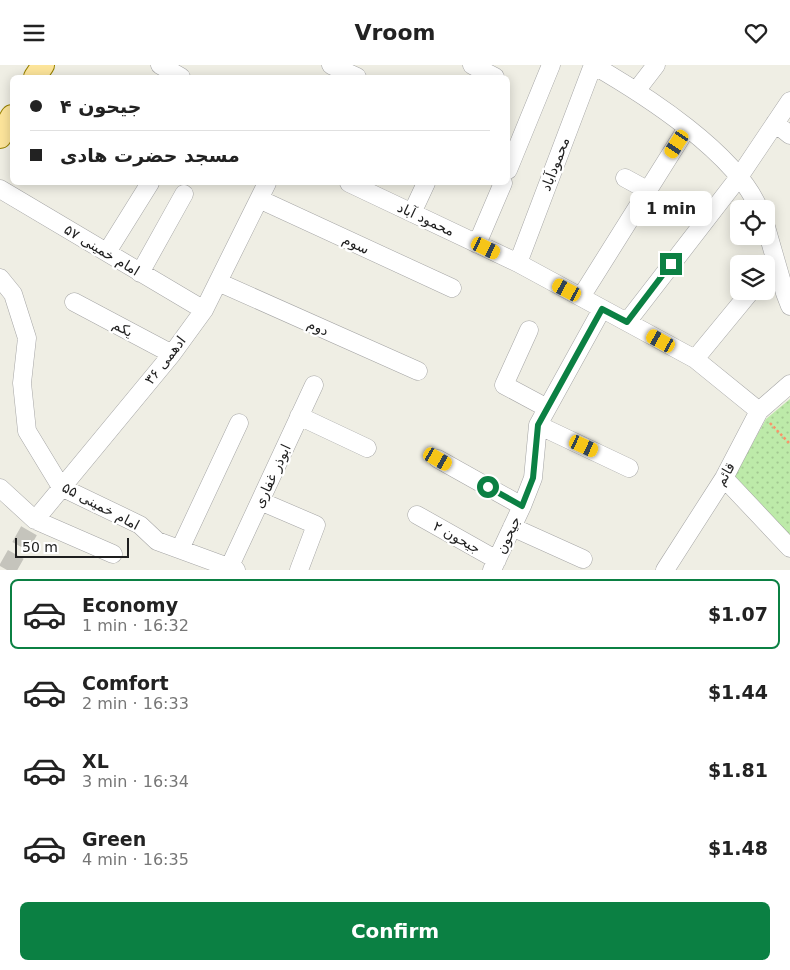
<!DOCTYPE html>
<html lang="en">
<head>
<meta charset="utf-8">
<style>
  :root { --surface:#fff; --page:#f2f2f2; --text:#222; --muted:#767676; --line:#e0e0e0; --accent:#0b8043 }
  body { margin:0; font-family:"DejaVu Sans",Cairo,sans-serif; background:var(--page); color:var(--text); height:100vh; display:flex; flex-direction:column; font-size:19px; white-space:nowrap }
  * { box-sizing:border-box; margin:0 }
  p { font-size:16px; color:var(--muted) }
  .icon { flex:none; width:28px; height:28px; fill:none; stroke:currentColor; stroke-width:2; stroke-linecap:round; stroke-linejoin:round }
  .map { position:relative; height:505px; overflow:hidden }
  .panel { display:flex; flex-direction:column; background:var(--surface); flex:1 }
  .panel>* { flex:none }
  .hud { position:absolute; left:10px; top:10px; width:500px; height:110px; border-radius:8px; box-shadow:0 2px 12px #0003; display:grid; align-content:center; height:110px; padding:0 20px; background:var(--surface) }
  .fabs { position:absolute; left:730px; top:135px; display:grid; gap:10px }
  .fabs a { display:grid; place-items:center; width:45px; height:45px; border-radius:8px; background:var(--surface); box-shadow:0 2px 12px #0003; font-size:25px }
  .scale { position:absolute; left:15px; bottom:12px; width:114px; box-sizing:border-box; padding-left:5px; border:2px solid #1e1e1e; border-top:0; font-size:14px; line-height:18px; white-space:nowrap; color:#1e1e1e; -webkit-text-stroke:4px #fff; paint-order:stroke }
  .end { position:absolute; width:22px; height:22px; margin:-11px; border:6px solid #0b8043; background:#fff; box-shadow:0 0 0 2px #fff }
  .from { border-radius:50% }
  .bubble { position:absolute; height:35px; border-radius:8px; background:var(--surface); box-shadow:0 2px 12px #0003; font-size:16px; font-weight:600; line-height:35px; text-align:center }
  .car { position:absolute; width:15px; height:30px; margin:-15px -8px; border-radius:6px; box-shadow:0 0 4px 1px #0007; background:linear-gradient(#f5c518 24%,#345 0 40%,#f5c518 0 76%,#345 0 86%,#f5c518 0) }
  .hud b { display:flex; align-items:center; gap:18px; height:48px; font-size:19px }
  .hud b+b { border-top:1px solid var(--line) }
  .hud i { width:12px; height:12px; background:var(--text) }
  ul { padding:9px 0 0; list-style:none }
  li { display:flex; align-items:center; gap:15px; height:70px; margin:0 10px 8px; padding:0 10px; border:2px solid transparent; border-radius:8px }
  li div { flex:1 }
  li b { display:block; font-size:19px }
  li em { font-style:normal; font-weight:600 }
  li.selected { border-color:var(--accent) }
  li>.icon { width:45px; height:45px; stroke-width:1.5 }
  .action { display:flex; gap:10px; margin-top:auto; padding:10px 20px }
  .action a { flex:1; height:58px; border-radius:8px; background:var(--accent); color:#fff; font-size:20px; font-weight:600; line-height:58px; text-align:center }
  header { display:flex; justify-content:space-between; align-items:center; height:65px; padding:0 20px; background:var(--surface); font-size:22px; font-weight:600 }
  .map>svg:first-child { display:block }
  .grass { fill:url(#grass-dots) }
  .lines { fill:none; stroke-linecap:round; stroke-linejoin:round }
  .minor-tunnel { stroke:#c5c4bc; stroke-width:18; stroke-dasharray:18 9; stroke-linecap:butt }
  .minor-casing { stroke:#a5a5a5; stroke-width:19 }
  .major-casing { stroke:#988200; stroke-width:24 }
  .path { stroke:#fb9369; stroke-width:2.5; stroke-dasharray:2.5 2.5; stroke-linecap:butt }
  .minor { stroke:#fff; stroke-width:18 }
  .major { stroke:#fde59b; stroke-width:22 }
  .route { stroke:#0b8043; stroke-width:6 }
  .labels { text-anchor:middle; stroke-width:4.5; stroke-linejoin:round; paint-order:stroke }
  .street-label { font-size:14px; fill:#1e1e1e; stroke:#fff }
</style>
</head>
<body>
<header><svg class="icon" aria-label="menu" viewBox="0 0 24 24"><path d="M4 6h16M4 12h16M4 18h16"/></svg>Vroom<svg class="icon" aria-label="heart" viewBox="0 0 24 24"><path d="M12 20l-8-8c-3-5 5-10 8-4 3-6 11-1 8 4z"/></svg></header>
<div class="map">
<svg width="790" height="505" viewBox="0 0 790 505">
  <defs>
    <pattern id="grass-dots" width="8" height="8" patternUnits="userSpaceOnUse" patternTransform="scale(1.25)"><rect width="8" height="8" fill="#bdeaa9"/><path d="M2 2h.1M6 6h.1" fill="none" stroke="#a2c891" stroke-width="1.8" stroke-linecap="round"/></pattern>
  </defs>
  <rect width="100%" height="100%" fill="#efeee4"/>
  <path class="grass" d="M790,334V471L734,412L766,354Z"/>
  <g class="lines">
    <path class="minor-tunnel" d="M7,505L35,455"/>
    <defs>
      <path id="minor" d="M160,0L181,12
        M331,0L357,12
        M472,0L495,12
        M593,0C645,30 736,88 759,144
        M636,26L656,0
        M775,58L790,70
        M508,105L551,0
        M625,113L647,125
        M349,118L518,198L695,294L759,346
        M0,124L204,245
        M259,134L452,223
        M412,148L426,118
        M766,162L785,228L790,241
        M477,179L503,118
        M107,187L150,118
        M518,198L593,0
        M140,208L184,129
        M0,213L13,229L27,273L22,318L27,366L61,422L140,460L157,476L236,505
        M218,217L418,306
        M581,232L687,63
        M74,237L172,289
        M627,257L739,112L790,36
        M529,265L504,320L547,343
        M695,294L751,226
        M299,351L367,383
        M538,360L629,403
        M438,394L522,441
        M724,413L790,483
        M0,423L35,455L113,489
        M260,436L316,460L299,505
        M417,450L497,495
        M35,455L172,289L204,245L267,118
        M512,462L583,494
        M180,484L239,358
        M229,503L314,320
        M492,505L522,441L533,413L538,360L602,244
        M665,505L724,413L759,346L790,319"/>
      <path id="major" d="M35,12L43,0
        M0,72L12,51"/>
    </defs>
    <use href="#minor" class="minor-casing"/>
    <use href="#major" class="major-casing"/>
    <path class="path" d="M770,358L790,379"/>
    <use href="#minor" class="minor"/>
    <use href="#major" class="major"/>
  </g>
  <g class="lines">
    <path class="route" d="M488,422L522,441L533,413L538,360L602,244L627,257L671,199"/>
  </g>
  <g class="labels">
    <g class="street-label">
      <text transform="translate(555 99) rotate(-69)" y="5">محمودآباد</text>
      <text transform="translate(426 154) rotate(25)" y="5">محمود آباد</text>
      <text transform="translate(356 179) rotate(25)" y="5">سوم</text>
      <text transform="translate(102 185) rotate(31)" y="5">امام خمینی ۵۷</text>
      <text transform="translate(318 262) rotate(24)" y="5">دوم</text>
      <text transform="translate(123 263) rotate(29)" y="5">یکم</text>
      <text transform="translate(165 295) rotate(-52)" y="5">ادهمی ۳۶</text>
      <text transform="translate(725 409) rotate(-60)" y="5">قائم</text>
      <text transform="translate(272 411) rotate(-65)" y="5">ابوذر غفاری</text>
      <text transform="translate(101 441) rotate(28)" y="5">امام خمینی ۵۵</text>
      <text transform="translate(508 470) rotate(-65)" y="5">جیحون</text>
      <text transform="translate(457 472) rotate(29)" y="5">جیحون ۲</text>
    </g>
  </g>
</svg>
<div class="fabs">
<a><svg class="icon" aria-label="locate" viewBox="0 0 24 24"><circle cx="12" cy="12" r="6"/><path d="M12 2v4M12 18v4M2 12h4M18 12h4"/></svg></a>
<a><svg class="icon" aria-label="layers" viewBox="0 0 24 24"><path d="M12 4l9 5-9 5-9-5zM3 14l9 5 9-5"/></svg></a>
</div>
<div class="scale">50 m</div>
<i class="end from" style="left:488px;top:422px"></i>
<i class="end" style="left:671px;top:199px"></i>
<div class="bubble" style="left:630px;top:126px;width:82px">1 min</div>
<i class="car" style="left:677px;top:79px;rotate:213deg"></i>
<i class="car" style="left:486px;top:183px;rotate:116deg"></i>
<i class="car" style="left:567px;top:225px;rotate:298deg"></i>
<i class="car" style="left:661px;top:276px;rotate:299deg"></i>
<i class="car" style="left:584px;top:381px;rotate:115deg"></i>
<i class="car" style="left:438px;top:394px;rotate:120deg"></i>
<div class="hud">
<b><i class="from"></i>جیحون ۴</b>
<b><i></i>مسجد حضرت هادی</b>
</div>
</div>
<section class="panel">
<ul>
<li class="selected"><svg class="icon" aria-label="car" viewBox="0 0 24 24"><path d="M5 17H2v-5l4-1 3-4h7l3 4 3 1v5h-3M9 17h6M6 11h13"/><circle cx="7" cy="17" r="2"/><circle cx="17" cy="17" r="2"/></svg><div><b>Economy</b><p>1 min · 16:32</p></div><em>$1.07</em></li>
<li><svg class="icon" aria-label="car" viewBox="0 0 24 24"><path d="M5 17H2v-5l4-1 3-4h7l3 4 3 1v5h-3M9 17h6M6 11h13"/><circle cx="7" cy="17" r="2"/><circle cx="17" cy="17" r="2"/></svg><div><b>Comfort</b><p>2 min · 16:33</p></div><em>$1.44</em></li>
<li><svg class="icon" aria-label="car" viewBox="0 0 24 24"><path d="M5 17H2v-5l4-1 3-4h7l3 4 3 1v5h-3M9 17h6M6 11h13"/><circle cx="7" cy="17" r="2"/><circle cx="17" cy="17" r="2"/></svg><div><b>XL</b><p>3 min · 16:34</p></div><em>$1.81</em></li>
<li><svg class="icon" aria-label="car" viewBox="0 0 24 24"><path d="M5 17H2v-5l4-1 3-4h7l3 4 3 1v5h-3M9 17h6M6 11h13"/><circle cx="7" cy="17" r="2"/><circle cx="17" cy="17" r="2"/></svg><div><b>Green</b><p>4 min · 16:35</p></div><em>$1.48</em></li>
</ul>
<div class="action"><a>Confirm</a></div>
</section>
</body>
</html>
